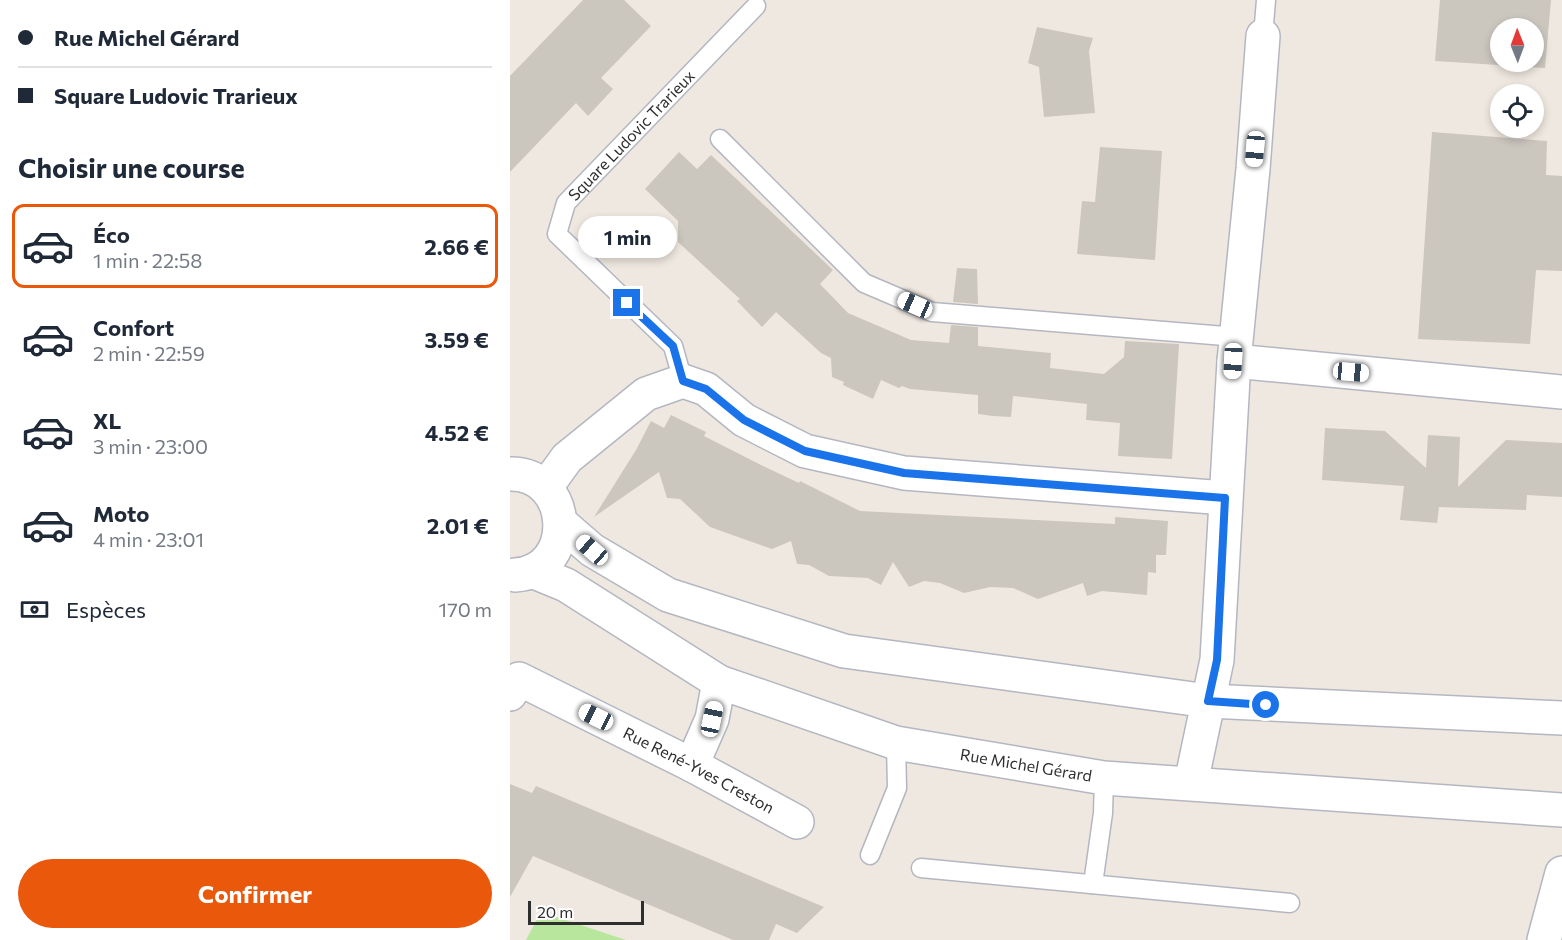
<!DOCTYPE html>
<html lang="fr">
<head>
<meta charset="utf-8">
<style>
  :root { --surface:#fff; --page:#f6f6f7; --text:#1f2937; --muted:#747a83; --line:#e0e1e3; --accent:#ea580c }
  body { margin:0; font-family:Commissioner,sans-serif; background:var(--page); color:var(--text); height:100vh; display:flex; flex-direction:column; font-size:22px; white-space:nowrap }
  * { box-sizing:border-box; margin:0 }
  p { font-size:20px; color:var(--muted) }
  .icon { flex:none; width:33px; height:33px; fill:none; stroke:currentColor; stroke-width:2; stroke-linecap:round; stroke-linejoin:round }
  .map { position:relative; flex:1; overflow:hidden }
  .drawer { display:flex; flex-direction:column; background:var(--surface); width:510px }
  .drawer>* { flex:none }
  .banner { display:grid; align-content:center; height:132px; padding:0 18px; background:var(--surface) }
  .needle { width:39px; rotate:359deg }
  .tools { position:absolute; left:980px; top:18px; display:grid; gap:12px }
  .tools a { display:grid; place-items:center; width:54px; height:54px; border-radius:50%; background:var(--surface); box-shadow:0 3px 9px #0003; font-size:30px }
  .scale { position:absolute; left:18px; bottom:15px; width:116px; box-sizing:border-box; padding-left:6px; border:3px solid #2e2e2e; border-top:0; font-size:16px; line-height:21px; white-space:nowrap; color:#2e2e2e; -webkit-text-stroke:4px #fff; paint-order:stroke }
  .end { position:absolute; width:27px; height:27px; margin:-14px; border:8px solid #1a73e8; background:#fff; box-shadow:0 0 0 3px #fff }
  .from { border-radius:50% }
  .bubble { position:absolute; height:42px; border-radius:21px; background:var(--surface); box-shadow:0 3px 9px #0003; font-size:20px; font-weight:700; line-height:42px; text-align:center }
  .car { position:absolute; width:18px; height:36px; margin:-18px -9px; border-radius:8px; box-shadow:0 0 4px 2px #0007; background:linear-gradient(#fff 24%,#345 0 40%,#fff 0 76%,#345 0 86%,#fff 0) }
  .banner b { display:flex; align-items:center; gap:21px; height:57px; font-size:22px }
  .banner b+b { border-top:2px solid var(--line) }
  .banner i { width:15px; height:15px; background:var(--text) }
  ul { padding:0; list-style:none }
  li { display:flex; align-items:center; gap:18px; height:84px; margin:0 12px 9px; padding:0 6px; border:3px solid transparent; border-radius:12px }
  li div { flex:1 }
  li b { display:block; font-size:22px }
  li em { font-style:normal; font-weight:700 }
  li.current { border-color:var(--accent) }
  li>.icon { width:54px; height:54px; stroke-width:1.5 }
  h2 { padding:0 18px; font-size:27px; line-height:72px }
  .pay { display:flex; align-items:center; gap:15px; height:66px; padding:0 18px; font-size:22px }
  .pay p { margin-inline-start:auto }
  .primary-button { display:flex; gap:12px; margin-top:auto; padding:12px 18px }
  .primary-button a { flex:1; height:69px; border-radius:36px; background:var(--accent); color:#fff; font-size:24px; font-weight:700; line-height:69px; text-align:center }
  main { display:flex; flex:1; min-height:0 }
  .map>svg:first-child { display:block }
  .green { fill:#b8e69d }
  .building { fill:#cbc6be; fill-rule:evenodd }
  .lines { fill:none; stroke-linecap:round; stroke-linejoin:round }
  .lane-casing { stroke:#b4b7c1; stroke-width:21 }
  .street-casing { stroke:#b4b7c1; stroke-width:36 }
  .secondary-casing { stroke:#b4b7c1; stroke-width:36 }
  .lane { stroke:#fff; stroke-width:18 }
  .street { stroke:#fff; stroke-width:33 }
  .secondary { stroke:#fff; stroke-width:33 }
  .route { stroke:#1a73e8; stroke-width:8 }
  .labels { text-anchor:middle; stroke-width:6; stroke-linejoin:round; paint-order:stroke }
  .street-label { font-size:16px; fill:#2e2e2e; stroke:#fff }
</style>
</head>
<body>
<main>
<section class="drawer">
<div class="banner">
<b><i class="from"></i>Rue Michel Gérard</b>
<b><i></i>Square Ludovic Trarieux</b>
</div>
<h2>Choisir une course</h2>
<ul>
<li class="current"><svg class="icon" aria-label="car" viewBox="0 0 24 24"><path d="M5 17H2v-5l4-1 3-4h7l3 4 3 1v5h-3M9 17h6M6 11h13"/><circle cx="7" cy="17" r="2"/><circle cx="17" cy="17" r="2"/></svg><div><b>Éco</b><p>1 min · 22:58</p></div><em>2.66 €</em></li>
<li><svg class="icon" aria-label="car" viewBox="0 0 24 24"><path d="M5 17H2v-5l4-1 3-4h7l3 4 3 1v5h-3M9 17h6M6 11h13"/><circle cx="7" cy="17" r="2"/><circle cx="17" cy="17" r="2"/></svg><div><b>Confort</b><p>2 min · 22:59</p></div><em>3.59 €</em></li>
<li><svg class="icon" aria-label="car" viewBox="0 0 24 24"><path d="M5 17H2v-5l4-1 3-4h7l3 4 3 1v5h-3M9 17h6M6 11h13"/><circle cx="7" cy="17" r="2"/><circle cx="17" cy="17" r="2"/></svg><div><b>XL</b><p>3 min · 23:00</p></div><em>4.52 €</em></li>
<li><svg class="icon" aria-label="car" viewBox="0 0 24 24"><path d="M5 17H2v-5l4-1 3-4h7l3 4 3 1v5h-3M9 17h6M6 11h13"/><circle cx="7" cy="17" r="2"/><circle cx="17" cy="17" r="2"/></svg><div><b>Moto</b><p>4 min · 23:01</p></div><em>2.01 €</em></li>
</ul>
<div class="pay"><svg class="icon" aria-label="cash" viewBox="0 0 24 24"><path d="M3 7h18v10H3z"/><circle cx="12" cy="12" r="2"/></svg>Espèces<p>170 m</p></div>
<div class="primary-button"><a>Confirmer</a></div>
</section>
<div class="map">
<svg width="1052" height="940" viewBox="0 0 1052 940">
  <rect width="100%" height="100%" fill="#efe8e0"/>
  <path class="green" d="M31,912L116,940H16Z"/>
  <path class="building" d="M73,0H114L141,26L91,78L103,89L78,116L66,103L0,172V76Z
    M930,0H1041L1035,68L925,61ZM990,28H1023V62H990Z
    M527,27L583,38L579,51L585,113L534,117L529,67L518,63Z
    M922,132L1037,141L1036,175L1052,176V271L1026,270L1020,344L908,339Z
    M590,147L652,151L645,260L567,254L572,201L585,202Z
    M169,152L187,169L201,155L323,270L310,284L338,313L401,340L439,343L441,325L468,327V346L541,353L540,368L594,374L614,357L615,341L669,344L662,459L608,456L610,423L576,420L577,404L503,396L501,417L483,416L468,414V395L400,389L392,386L389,388L371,380L363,399L333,385L334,382L322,377L321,358L311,353L266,312L252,327L227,301L230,299L168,242V221L135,189Z
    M447,268L467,269L468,304L443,302Z
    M161,415L196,432L194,436L249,464L289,483L290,481L350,511L605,524V517L658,521L656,555H646V573L638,572L637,595L592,591L577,596L573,583L528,599L503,588L480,587L454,593L430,583L414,581L399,587L383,562L371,585L358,578L319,576L299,565L287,564L281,541L262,549L200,527L170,499L157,498L149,472L84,517L126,450L141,421L154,428Z
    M815,428L875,431L916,468L918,435L950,437L948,487L996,440L1052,443V497L1017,495L1016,510L929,507L927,523L890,520L894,486L812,480Z
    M0,784L22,793L26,786L314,907L287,933L266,924L259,940H223L23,856L0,897Z"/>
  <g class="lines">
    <defs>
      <g id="lane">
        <path d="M753,36L756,0"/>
        <path d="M210,139L354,283L422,312L727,337"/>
        <path id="s1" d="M173,381L163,346L47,234L56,203L246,6"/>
        <path d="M360,855L387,788L386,743"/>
        <path d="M411,868L780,903"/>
        <path d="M583,884L593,813L594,778"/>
      </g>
      <g id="street">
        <path d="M724,361L1052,392"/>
        <path d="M36,487L57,458L136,394L173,381L196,389L234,420L295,451L394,473L715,498"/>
        <path id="s2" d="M0,694L9,679L182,765L287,822"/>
        <path d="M182,765L202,719L209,682"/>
        <path d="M681,783L707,660L724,361L743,169L753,36"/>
        <path d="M1034,940L1052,873"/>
      </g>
      <g id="secondary">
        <path d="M0,474C63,473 68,571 5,575"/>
        <path d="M52,524L82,550L158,595L334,651L698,701L1052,718"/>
        <path id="s3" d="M22,571L56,585L209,682L386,743L594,778L1052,810"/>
      </g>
    </defs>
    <use href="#lane" class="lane-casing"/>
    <use href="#street" class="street-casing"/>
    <use href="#secondary" class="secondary-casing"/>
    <use href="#lane" class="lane"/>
    <use href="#street" class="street"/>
    <use href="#secondary" class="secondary"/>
  </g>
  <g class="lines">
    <path class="route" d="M117,303L163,346L173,381L196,389L234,420L295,451L394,473L715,498L707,660L698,701L756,705"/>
  </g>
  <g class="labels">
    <g class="street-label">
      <text dy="6" stroke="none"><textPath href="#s1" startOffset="324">Square Ludovic Trarieux</textPath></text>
      <text dy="6" stroke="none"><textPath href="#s3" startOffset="537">Rue Michel Gérard</textPath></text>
      <text dy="6" stroke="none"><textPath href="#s2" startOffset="219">Rue René-Yves Creston</textPath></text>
    </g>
  </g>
</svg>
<div class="tools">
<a><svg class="needle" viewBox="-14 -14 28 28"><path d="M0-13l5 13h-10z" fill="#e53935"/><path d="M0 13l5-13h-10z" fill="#747a83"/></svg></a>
<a><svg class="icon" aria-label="locate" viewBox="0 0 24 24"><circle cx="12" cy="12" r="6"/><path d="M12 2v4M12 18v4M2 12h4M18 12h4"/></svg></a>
</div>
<div class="scale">20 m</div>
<i class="end from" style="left:756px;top:705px"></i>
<i class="end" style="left:117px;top:303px"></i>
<div class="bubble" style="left:68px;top:216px;width:99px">1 min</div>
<i class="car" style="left:745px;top:149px;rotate:185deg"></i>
<i class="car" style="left:405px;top:305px;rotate:294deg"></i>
<i class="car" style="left:723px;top:361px;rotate:183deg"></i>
<i class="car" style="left:841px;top:372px;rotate:95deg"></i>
<i class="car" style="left:82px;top:550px;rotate:311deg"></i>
<i class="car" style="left:86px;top:717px;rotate:296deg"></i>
<i class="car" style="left:202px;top:719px;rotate:12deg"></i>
</div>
</main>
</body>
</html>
